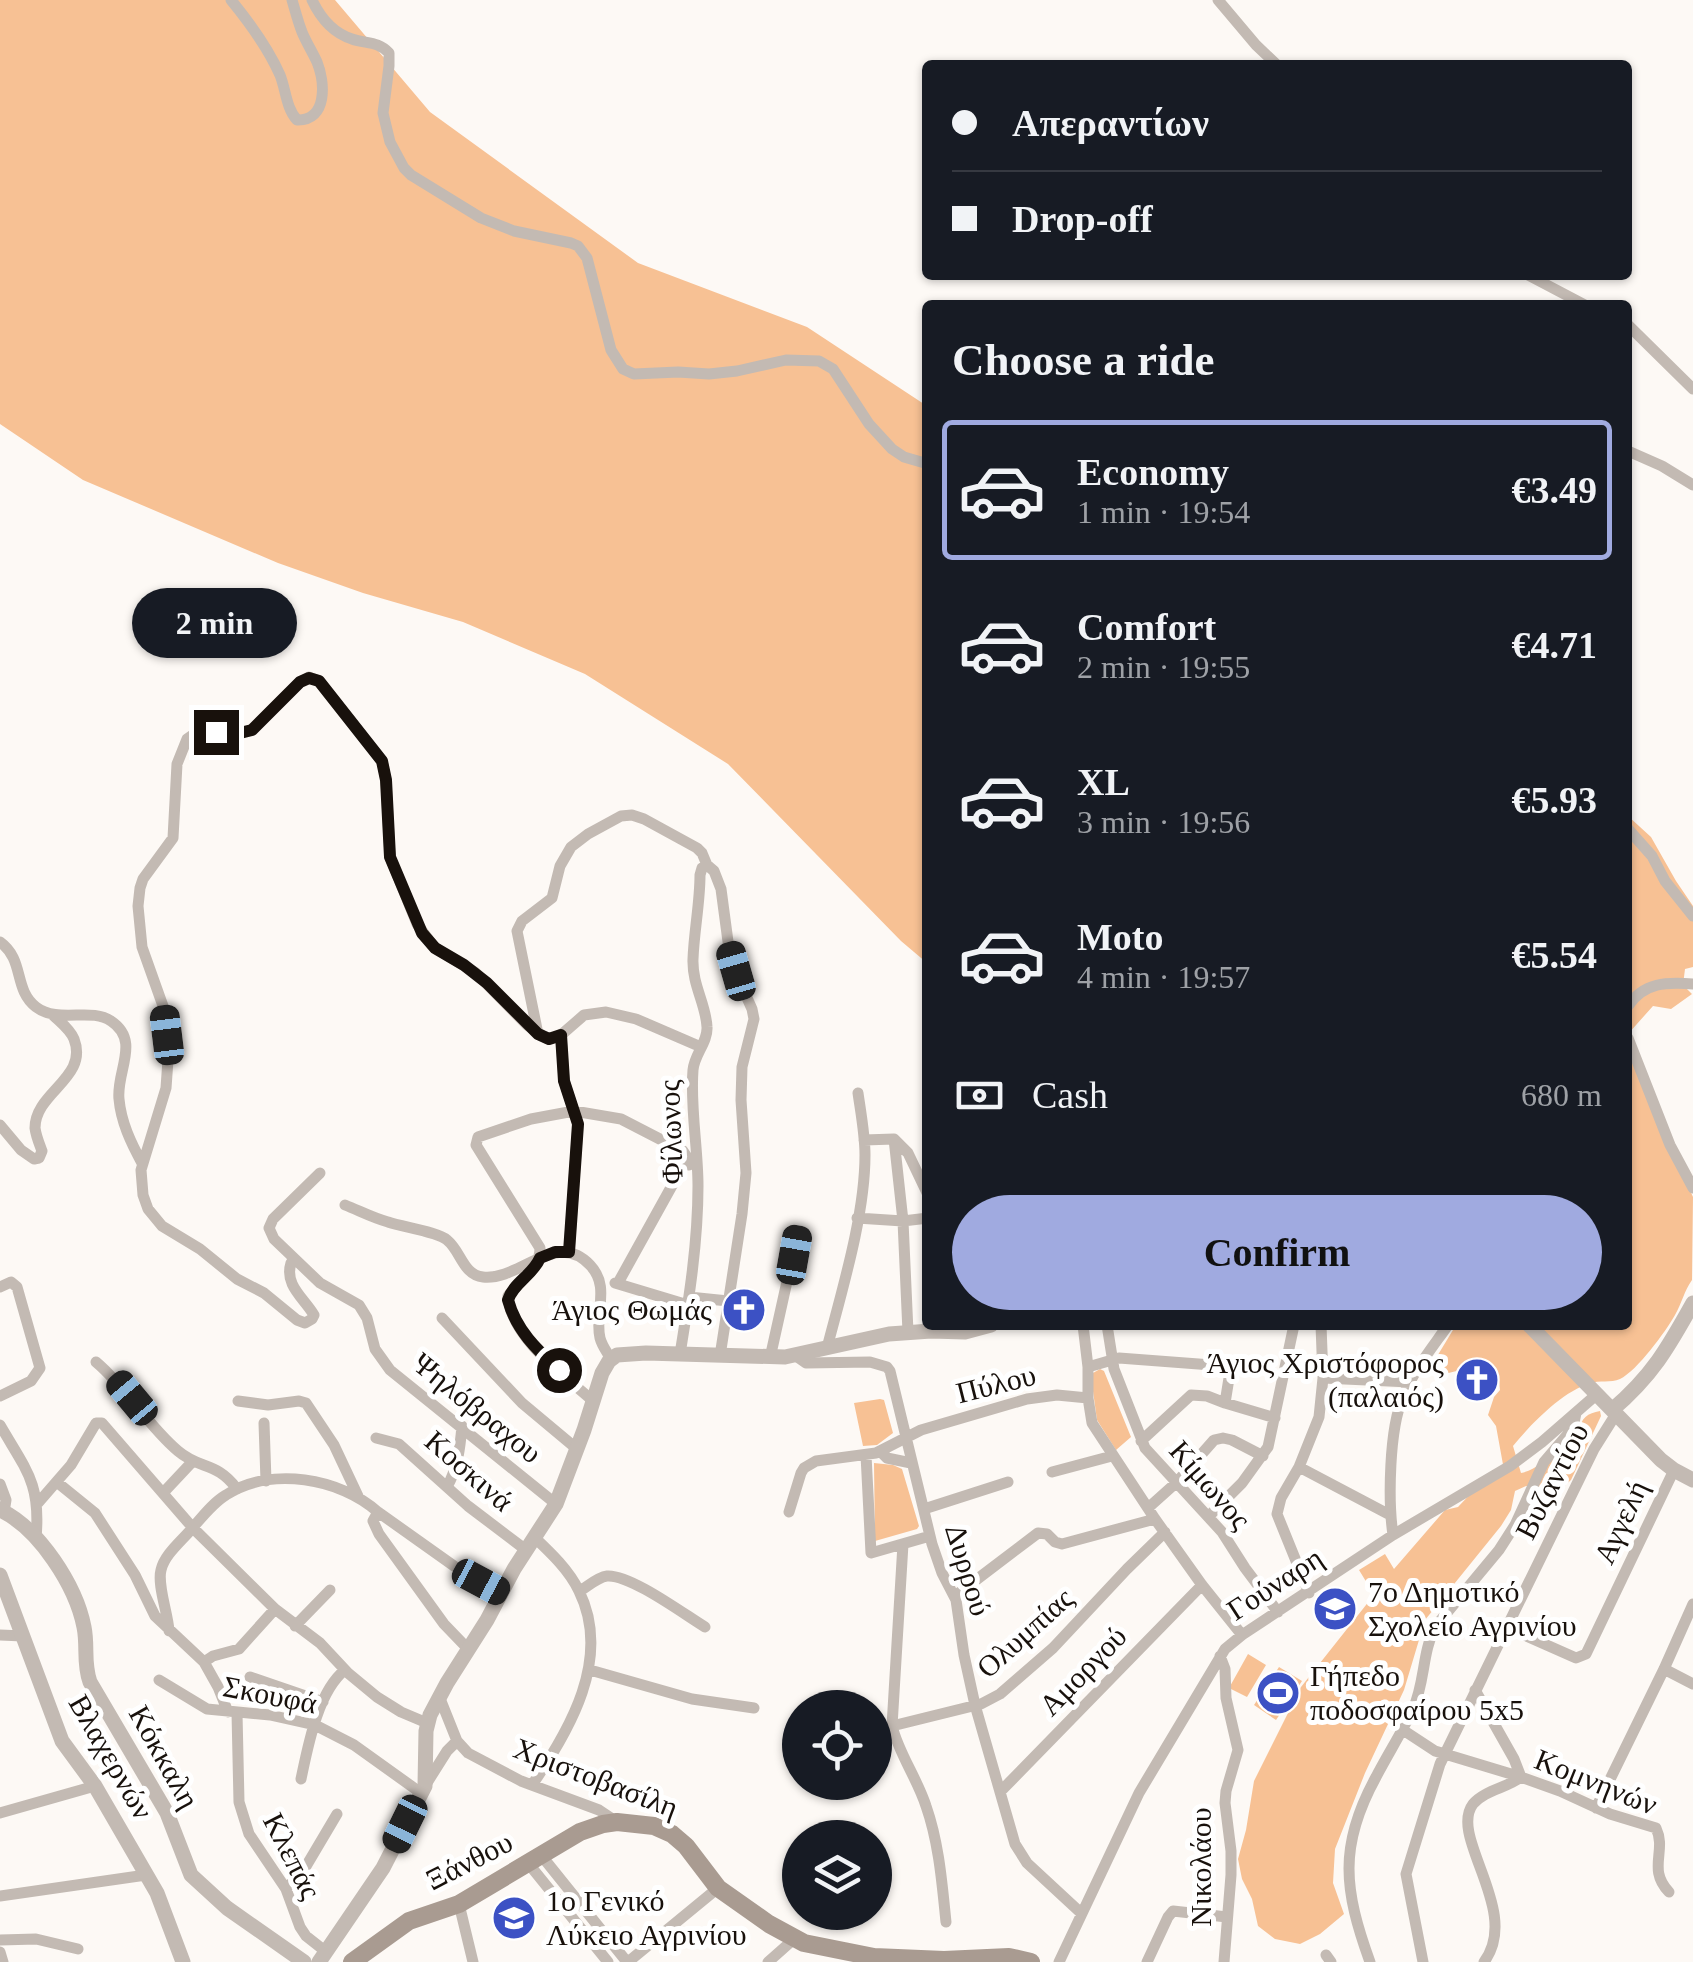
<!DOCTYPE html>
<html lang="en">
<head>
<meta charset="utf-8">
<style>
  :root { --surface:#171b24; --page:#242831; --text:#f1f3f6; --muted:#9ea1a6; --line:#363941; --accent:#a0aae0 }
  body { margin:0; font-family:"Times New Roman",serif; background:var(--page); color:var(--text); height:100vh; display:flex; flex-direction:column; font-size:38px; white-space:nowrap }
  * { box-sizing:border-box; margin:0 }
  p { font-size:32px; color:var(--muted) }
  .icon { flex:none; width:55px; height:55px; fill:none; stroke:currentColor; stroke-width:2; stroke-linecap:round; stroke-linejoin:round }
  .map { position:relative; flex:1; overflow:hidden }
  .side { position:absolute; left:922px; top:300px; width:710px; height:1030px; display:flex; flex-direction:column; background:var(--surface); border-radius:10px; box-shadow:0 2px 8px #0004 }
  .side>* { flex:none }
  .banner { position:absolute; left:922px; top:60px; width:710px; height:220px; border-radius:10px; box-shadow:0 2px 8px #0004; display:grid; align-content:center; height:220px; padding:0 30px; background:var(--surface) }
  .tools { position:absolute; left:782px; top:1690px; display:grid; gap:20px }
  .tools a { display:grid; place-items:center; width:110px; height:110px; border-radius:50%; background:var(--surface); box-shadow:0 2px 8px #0004; font-size:50px }
  .end { position:absolute; width:45px; height:45px; margin:-22px; border:12px solid #18110c; background:#fff; box-shadow:0 0 0 5px #fff }
  .from { border-radius:50% }
  .bubble { position:absolute; height:70px; border-radius:35px; background:var(--surface); box-shadow:0 2px 8px #0004; font-size:32px; font-weight:600; line-height:70px; text-align:center }
  .car { position:absolute; width:30px; height:60px; margin:-30px -15px; border-radius:12px; box-shadow:0 0 8px 2px #0007; background:linear-gradient(#222 24%,#8ab4d8 0 40%,#222 0 76%,#8ab4d8 0 86%,#222 0) }
  .banner b { display:flex; align-items:center; gap:35px; height:95px; font-size:38px }
  .banner b+b { border-top:2px solid var(--line) }
  .banner i { width:25px; height:25px; background:var(--text) }
  ul { padding:0; list-style:none }
  li { display:flex; align-items:center; gap:30px; height:140px; margin:0 20px 15px; padding:0 10px; border:5px solid transparent; border-radius:10px }
  li div { flex:1 }
  li b { display:block; font-size:38px }
  li em { font-style:normal; font-weight:600 }
  li.current { border-color:var(--accent) }
  li>.icon { width:90px; height:90px; stroke-width:1.5 }
  h2 { padding:0 30px; font-size:45px; line-height:120px }
  .pay { display:flex; align-items:center; gap:25px; height:110px; padding:0 30px; font-size:38px }
  .pay p { margin-inline-start:auto }
  .cta { display:flex; gap:20px; margin-top:auto; padding:20px 30px }
  .cta a { flex:1; height:115px; border-radius:60px; background:var(--accent); color:#111; font-size:40px; font-weight:600; line-height:115px; text-align:center }
  .map>svg:first-child { display:block }
  .green { fill:#f7c194 }
  .lines { fill:none; stroke-linecap:round; stroke-linejoin:round }
  .minor { stroke:#c3bab3; stroke-width:11 }
  .tertiary { stroke:#c3bab3; stroke-width:15 }
  .secondary { stroke:#a99b91; stroke-width:18 }
  .route { stroke:#18110c; stroke-width:12 }
  .labels { text-anchor:middle; stroke-width:10; stroke-linejoin:round; paint-order:stroke }
  .street-label { font-size:30px; fill:#18110c; stroke:#fff }
  .poi-label { font-size:30px; fill:#18110c; stroke:#fff; text-anchor:start }
</style>
</head>
<body>
<div class="map">
<svg width="1693" height="1962" viewBox="0 0 1693 1962">
  <rect width="100%" height="100%" fill="#fdf9f5"/>
  <path class="green" d="M0,0H335L430,112L638,263L807,327L927,406V963L901,941L728,764L585,674L463,622L363,593L278,563L83,480L0,424Z
    M1628,816L1651,837L1676,881L1693,906V967L1685,969L1683,985L1692,994L1671,1009L1653,1006L1628,1034Z
    M1628,1049L1693,1197L1692,1280C1684,1291 1682,1303 1675,1315C1666,1331 1637,1371 1620,1379C1611,1383 1599,1380 1590,1383C1562,1392 1531,1424 1513,1446L1521,1473C1549,1467 1555,1439 1580,1431C1580,1418 1588,1413 1600,1411L1601,1416L1571,1480L1562,1488L1526,1486L1515,1491L1511,1510L1501,1526L1425,1620L1404,1690L1365,1773L1335,1849L1333,1883L1344,1914L1320,1934L1300,1944L1275,1939L1258,1926L1252,1899L1242,1879L1238,1859L1246,1830L1254,1781L1301,1687L1385,1581L1370,1588L1359,1570L1385,1554L1394,1569L1445,1510L1458,1507L1476,1488L1504,1470L1496,1426L1488,1415L1494,1397L1500,1390C1499,1364 1486,1361 1464,1369C1455,1372 1448,1372 1439,1377L1430,1368L1456,1325H1628Z
    M1100,1369L1104,1371L1131,1437L1116,1450L1097,1420L1091,1377L1093,1373Z
    M880,1399L884,1400L893,1433L877,1445L863,1446L854,1403Z
    M874,1463L893,1465L902,1469L919,1526L917,1529L875,1541Z
    M1248,1654L1266,1665L1247,1697L1229,1688Z
    M1279,1667L1302,1681L1276,1720L1254,1705Z"/>
  <g class="lines">
    <path class="minor" d="M231,0C249,22 268,48 280,75C286,90 286,108 297,120C328,121 325,82 317,62C312,51 306,42 302,32C298,22 295,10 292,0
      M312,0C320,17 333,33 352,39C366,44 378,41 389,53V66L383,113L390,142L404,168L411,175L481,218L514,231L571,243L578,246L587,258L611,350L623,369L634,374L678,372L709,374L737,371L786,360L819,361L833,369L869,424L892,449L904,457L928,464
      M1218,0L1256,45L1277,65
      M1528,275L1585,305
      M1628,325L1693,389
      M1628,451L1662,466L1693,485
      M1628,829L1652,856L1665,881L1693,916
      M0,942C25,960 13,989 36,1007C58,1024 91,1007 111,1021C141,1041 116,1071 119,1099C121,1122 131,1143 142,1163
      M1628,1006C1644,982 1667,982 1693,984
      M538,1034L517,931L522,921L552,898L560,866L571,847L588,834L621,816L632,815L644,819L697,848L702,853L707,865
      M561,1035L564,1081L578,1124L569,1252
      M1628,1038L1670,1145L1693,1188
      M0,1125L21,1150L34,1159L39,1158L42,1151C39,1143 36,1136 35,1128C35,1092 89,1078 74,1039C70,1029 60,1022 53,1015
      M894,1139L908,1153L928,1195
      M864,1140L894,1139L903,1221L908,1332
      M320,1173L273,1219L269,1228L274,1239L320,1283L359,1305L367,1318L375,1349L390,1370L556,1504
      M345,1205C360,1211 373,1218 388,1222C402,1227 438,1232 447,1240C461,1251 463,1275 483,1277C520,1281 556,1229 590,1265C611,1287 594,1313 600,1338C602,1346 607,1352 611,1359
      M857,1218L903,1221L928,1218
      M296,1261L291,1263C284,1285 304,1298 314,1315L312,1319L305,1323L297,1320L264,1293L237,1279L200,1249L162,1226L148,1209L143,1195L141,1170L166,1088L168,1060L163,1006L142,947L138,906L140,888L143,879L173,838L177,764L187,739L197,732L236,734L252,730L300,682L309,677L319,681L382,761L386,780L390,857L417,924L435,948L476,973L527,1025L546,1038H553L561,1035L584,1015L606,1012L636,1019L701,1047
      M615,1283L688,1305
      M618,1283L679,1173L685,1164L689,1165
      M0,1287L11,1282L17,1287L40,1368L31,1381L0,1396
      M689,1297L728,1301
      M442,1318L522,1403L577,1449
      M1083,1325L1088,1367V1398L1092,1423L1155,1519L1202,1585L1242,1635
      M1107,1325L1114,1369L1145,1448L1222,1532L1245,1568L1278,1612
      M827,1348C842,1290 865,1215 865,1155C865,1135 861,1114 858,1093
      M680,1354C689,1299 698,1242 698,1186C698,1148 690,1107 693,1070C694,1055 708,1042 707,1027C706,1004 692,985 693,959C694,931 700,903 700,875L702,868L707,865L714,871L721,889L729,949L735,971L752,1009L754,1019L742,1067L741,1100L746,1173L742,1214L720,1356
      M796,1356L806,1363L870,1362L887,1367L890,1371L932,1544L942,1573L956,1600L964,1655L975,1705L1015,1844L1027,1863L1081,1913
      M770,1358L798,1232
      M96,1362C127,1388 147,1425 178,1451C200,1470 216,1461 237,1489
      M1088,1367L1119,1358L1225,1366L1230,1372L1225,1403L1275,1418
      M1323,1378L1410,1382
      M238,1401L268,1405L299,1401L306,1403L334,1445L358,1496
      M593,1401C564,1375 511,1338 508,1296C520,1280 540,1270 540,1248L476,1145L478,1137L531,1119L574,1111L621,1119L683,1151L687,1157L685,1164
      M264,1423L266,1481
      M0,1425C26,1470 41,1483 36,1538
      M376,1438L399,1444L468,1506L526,1550
      M1141,1441L1191,1395L1207,1396L1225,1403
      M880,1451L887,1458L911,1463
      M866,1455L871,1553L930,1536
      M1299,1467L1390,1515
      M1052,1472L1112,1456
      M58,1483L95,1513L135,1575L155,1616L204,1662L218,1687L228,1712
      M0,1484L6,1500L4,1512
      M447,1487C458,1467 460,1448 462,1426
      M163,1493L193,1461
      M38,1503L71,1465L96,1423H102L193,1528L275,1609L320,1643L348,1673L377,1697L401,1712L427,1723
      M1148,1508L1177,1482L1214,1440L1223,1438L1232,1440L1263,1456
      M924,1509L1008,1482
      M378,1512L454,1566L501,1592
      M789,1512L801,1473L804,1468L816,1461L876,1453L921,1430L1027,1399L1057,1395L1088,1398
      M1209,1516L1242,1483L1268,1447L1294,1325
      M1393,1535C1388,1501 1389,1429 1403,1397C1413,1371 1432,1348 1448,1325
      M903,1544L892,1726C899,1754 917,1778 926,1806C939,1843 942,1883 946,1922
      M580,1591C588,1586 598,1577 607,1576C630,1574 685,1615 705,1627
      M1309,1593L1277,1514L1281,1498L1299,1467L1319,1417L1323,1378L1321,1325
      M955,1596L1038,1533L1047,1534L1055,1542L1062,1544L1155,1519
      M295,1626L330,1590
      M1506,1627L1576,1658L1586,1654L1674,1470
      M169,1631C168,1613 157,1585 161,1570C164,1556 179,1543 188,1533C200,1520 211,1504 226,1495C271,1466 340,1478 378,1512L373,1521L379,1534L444,1624L469,1650
      M0,1635L23,1636
      M1220,1656L1225,1669L1226,1698L1238,1750L1226,1791L1225,1803L1231,1851V1875L1224,1962
      M204,1662L213,1656L239,1649L275,1609
      M1664,1669L1693,1684
      M590,1670L692,1699L754,1708
      M250,1677L323,1702
      M159,1680L207,1709L270,1715L315,1725L354,1745L421,1793
      M1475,1690L1514,1759L1521,1777C1507,1788 1485,1790 1473,1804C1448,1837 1522,1911 1484,1962
      M439,1696L457,1741L468,1753L521,1781L599,1810L617,1822
      M237,1713L239,1802L249,1834L286,1889L300,1927L306,1936L325,1951
      M892,1726L981,1704L1000,1694L1053,1648L1127,1569L1165,1532
      M1403,1730L1435,1751L1521,1777L1560,1791L1610,1814L1656,1828C1667,1851 1647,1869 1669,1892
      M301,1779C308,1746 318,1691 345,1670
      M532,1785C570,1730 612,1658 579,1591C569,1570 551,1553 534,1537
      M425,1786L447,1751L457,1741
      M1000,1792L1202,1585
      M1596,1808L1664,1669L1693,1604
      M0,1813L95,1786
      M541,1855L627,1962
      M528,1863L608,1962
      M286,1889L305,1868L337,1814
      M0,1896L146,1875
      M459,1904L473,1962
      M0,1940L36,1939L78,1949
      M0,1952L3,1962
      M1326,1955L1331,1962
      M628,1962L718,1888
      M768,1962L794,1939
      M1059,1962L1139,1793L1225,1649L1242,1635L1393,1535L1510,1466L1542,1442L1596,1395
      M1147,1962L1168,1917L1173,1911L1227,1917
      M1370,1962C1344,1890 1338,1846 1376,1777C1388,1754 1402,1732 1413,1709C1425,1683 1422,1653 1435,1627L1499,1550L1515,1525L1544,1462L1573,1428L1576,1413
      M1423,1962L1406,1874L1440,1764L1594,1449L1616,1414"/>
    <path class="tertiary" d="M1529,1325L1661,1460L1674,1470L1693,1480
      M1612,1410C1652,1376 1668,1348 1693,1303
      M0,1510C39,1528 76,1586 84,1627C88,1646 83,1663 90,1682L167,1813L191,1875L227,1908L304,1962
      M0,1575L62,1741L95,1786L157,1893L183,1962
      M319,1962L383,1868L425,1786L426,1731L430,1715L447,1683L487,1620L514,1569L556,1504L584,1430L602,1373L609,1361L617,1355L646,1353L785,1357L889,1334L931,1331L965,1332L991,1325"/>
    <path class="secondary" d="M352,1962L409,1921L459,1904L580,1832L603,1824L617,1822L654,1826L672,1834L686,1846L718,1888L769,1924L804,1943L874,1957L944,1960L1009,1957L1031,1962"/>
  </g>
  <g class="lines">
    <path class="route" d="M216,732L236,734L252,730L300,682L309,678L319,681L382,761L386,780L390,857L422,933L435,948L464,965L487,983L538,1034L549,1039L561,1035L564,1081L578,1124L569,1252H555L540,1258C533,1275 513,1283 508,1300C516,1330 537,1350 559,1370"/>
  </g>
  <defs>
    <symbol id="church-disc" viewBox="-11 -11 22 22"><circle r="9.5" fill="#3c51c4" stroke="#fff"/><path d="M-1.2-6h2.4v3.5h3.3v2.4h-3.3V6h-2.4V-.1h-3.3v-2.4h3.3Z" fill="#fff"/></symbol>
    <symbol id="school-disc" viewBox="-11 -11 22 22"><circle r="9.5" fill="#3c51c4" stroke="#fff"/><path d="M0-5L7-2L0 1L-7-2ZM-4 1L0 2.5L4 1V4Q0 6-4 4Z" fill="#fff"/></symbol>
    <symbol id="stadium-disc" viewBox="-11 -11 22 22"><circle r="9.5" fill="#3c51c4" stroke="#fff"/><path d="M0-5a6.5 5 0 1 0 0 10a6.5 5 0 1 0 0-10ZM-3.5-1.8h7v3.6h-7Z" fill="#fff"/></symbol>
  </defs>
  <g fill-rule="evenodd">
    <use href="#church-disc" x="719" y="1285" width="50" height="50"/>
    <use href="#church-disc" x="1452" y="1355" width="50" height="50"/>
    <use href="#school-disc" x="1310" y="1584" width="50" height="50"/>
    <use href="#stadium-disc" x="1253" y="1668" width="50" height="50"/>
    <use href="#school-disc" x="489" y="1893" width="50" height="50"/>
  </g>
  <g class="labels">
    <g class="street-label">
      <text transform="translate(671 1132) rotate(-92)" y="10">Φίλωνος</text>
      <text transform="translate(996 1384) rotate(-14)" y="10">Πύλου</text>
      <text transform="translate(477 1408) rotate(39)" y="10">Ψηλόβραχου</text>
      <text transform="translate(469 1471) rotate(41)" y="10">Κοσκινά</text>
      <text transform="translate(1552 1481) rotate(-63)" y="10">Βυζαντίου</text>
      <text transform="translate(1210 1485) rotate(49)" y="10">Κίμωνος</text>
      <text transform="translate(1621 1522) rotate(-65)" y="10">Αγγελή</text>
      <text transform="translate(968 1570) rotate(73)" y="10">Δυρρού</text>
      <text transform="translate(1275 1584) rotate(-33)" y="10">Γούναρη</text>
      <text transform="translate(1025 1633) rotate(-42)" y="10">Ολυμπίας</text>
      <text transform="translate(1083 1671) rotate(-46)" y="10">Αμοργού</text>
      <text transform="translate(270 1695) rotate(11)" y="10">Σκουφά</text>
      <text transform="translate(111 1757) rotate(60)" y="10">Βλαχερνών</text>
      <text transform="translate(164 1757) rotate(61)" y="10">Κόκκαλη</text>
      <text transform="translate(596 1778) rotate(21)" y="10">Χριστοβασίλη</text>
      <text transform="translate(1596 1782) rotate(22)" y="10">Κομνηνών</text>
      <text transform="translate(292 1856) rotate(63)" y="10">Κλεπάς</text>
      <text transform="translate(469 1861) rotate(-27)" y="10">Ξάνθου</text>
      <text transform="translate(1201 1867) rotate(-90)" y="10">Νικολάου</text>
    </g>
    <g class="poi-label">
      <text x="712" y="1320" text-anchor="end">Άγιος Θωμάς</text>
      <text x="1444" y="1373" text-anchor="end">Άγιος Χριστόφορος<tspan x="1444" dy="34">(παλαιός)</tspan></text>
      <text x="1368" y="1602">7ο Δημοτικό<tspan x="1368" dy="34">Σχολείο Αγρινίου</tspan></text>
      <text x="1310" y="1686">Γήπεδο<tspan x="1310" dy="34">ποδοσφαίρου 5x5</tspan></text>
      <text x="546" y="1911">1ο Γενικό<tspan x="546" dy="34">Λύκειο Αγρινίου</tspan></text>
    </g>
  </g>
</svg>
<div class="tools">
<a><svg class="icon" aria-label="locate" viewBox="0 0 24 24"><circle cx="12" cy="12" r="6"/><path d="M12 2v4M12 18v4M2 12h4M18 12h4"/></svg></a>
<a><svg class="icon" aria-label="layers" viewBox="0 0 24 24"><path d="M12 4l9 5-9 5-9-5zM3 14l9 5 9-5"/></svg></a>
</div>
<i class="end from" style="left:559px;top:1370px"></i>
<i class="end" style="left:216px;top:732px"></i>
<div class="bubble" style="left:132px;top:588px;width:165px">2 min</div>
<i class="car" style="left:736px;top:971px;rotate:344deg"></i>
<i class="car" style="left:167px;top:1035px;rotate:353deg"></i>
<i class="car" style="left:794px;top:1255px;rotate:10deg"></i>
<i class="car" style="left:132px;top:1398px;rotate:320deg"></i>
<i class="car" style="left:481px;top:1582px;rotate:118deg"></i>
<i class="car" style="left:405px;top:1824px;rotate:206deg"></i>
<div class="banner">
<b><i class="from"></i>Απεραντίων</b>
<b><i></i>Drop-off</b>
</div>
<section class="side">
<h2>Choose a ride</h2>
<ul>
<li class="current"><svg class="icon" aria-label="car" viewBox="0 0 24 24"><path d="M5 17H2v-5l4-1 3-4h7l3 4 3 1v5h-3M9 17h6M6 11h13"/><circle cx="7" cy="17" r="2"/><circle cx="17" cy="17" r="2"/></svg><div><b>Economy</b><p>1 min · 19:54</p></div><em>€3.49</em></li>
<li><svg class="icon" aria-label="car" viewBox="0 0 24 24"><path d="M5 17H2v-5l4-1 3-4h7l3 4 3 1v5h-3M9 17h6M6 11h13"/><circle cx="7" cy="17" r="2"/><circle cx="17" cy="17" r="2"/></svg><div><b>Comfort</b><p>2 min · 19:55</p></div><em>€4.71</em></li>
<li><svg class="icon" aria-label="car" viewBox="0 0 24 24"><path d="M5 17H2v-5l4-1 3-4h7l3 4 3 1v5h-3M9 17h6M6 11h13"/><circle cx="7" cy="17" r="2"/><circle cx="17" cy="17" r="2"/></svg><div><b>XL</b><p>3 min · 19:56</p></div><em>€5.93</em></li>
<li><svg class="icon" aria-label="car" viewBox="0 0 24 24"><path d="M5 17H2v-5l4-1 3-4h7l3 4 3 1v5h-3M9 17h6M6 11h13"/><circle cx="7" cy="17" r="2"/><circle cx="17" cy="17" r="2"/></svg><div><b>Moto</b><p>4 min · 19:57</p></div><em>€5.54</em></li>
</ul>
<div class="pay"><svg class="icon" aria-label="cash" viewBox="0 0 24 24"><path d="M3 7h18v10H3z"/><circle cx="12" cy="12" r="2"/></svg>Cash<p>680 m</p></div>
<div class="cta"><a>Confirm</a></div>
</section>
</div>
</body>
</html>
